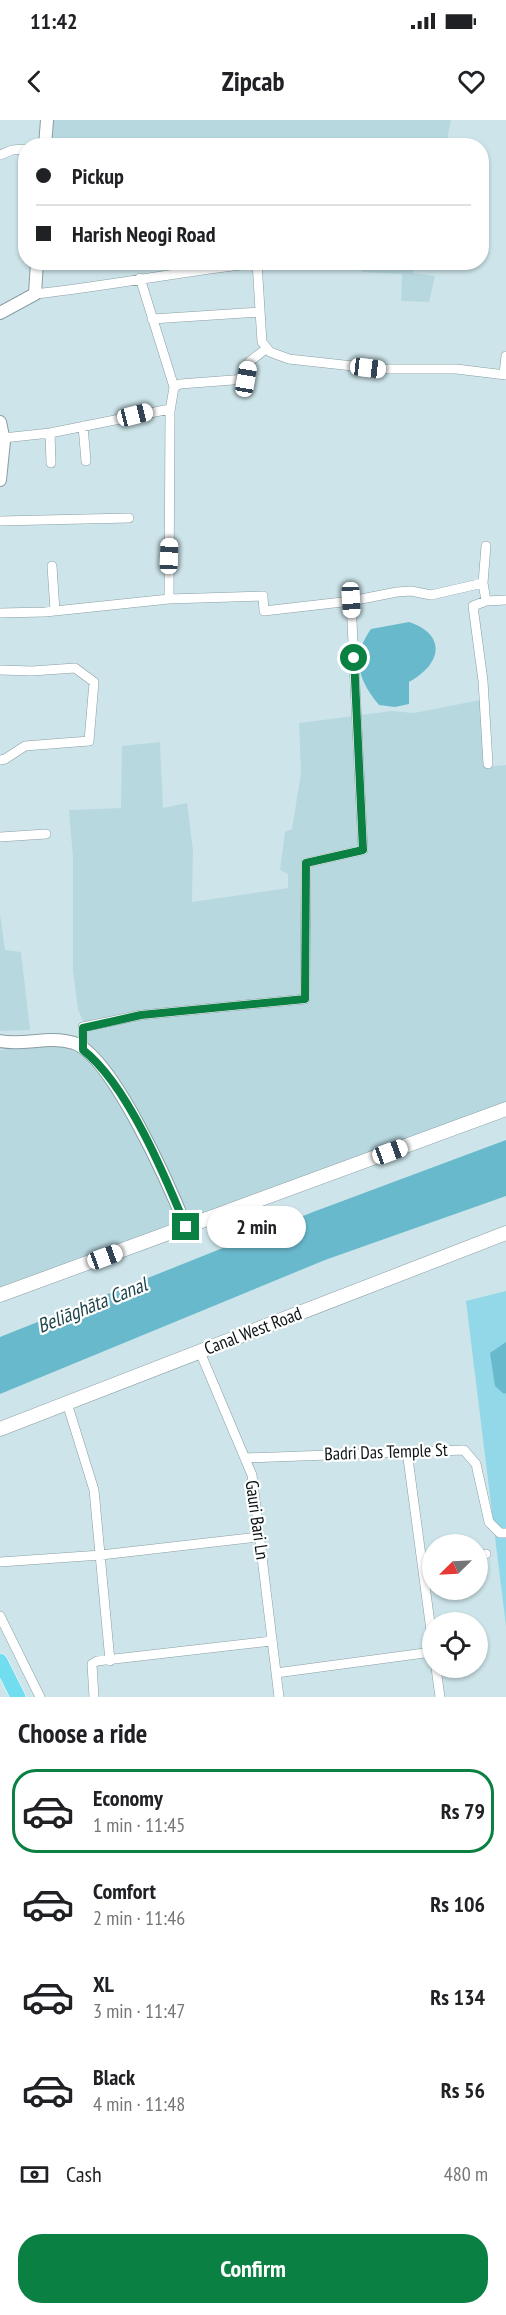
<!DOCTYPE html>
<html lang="en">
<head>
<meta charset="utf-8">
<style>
  :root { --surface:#fff; --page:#f6f6f6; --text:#202124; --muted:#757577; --line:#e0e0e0; --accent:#0b8043 }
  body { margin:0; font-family:"PT Sans Narrow",sans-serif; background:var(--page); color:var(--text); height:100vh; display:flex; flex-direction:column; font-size:22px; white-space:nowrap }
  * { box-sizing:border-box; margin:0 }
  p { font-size:20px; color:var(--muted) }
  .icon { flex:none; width:33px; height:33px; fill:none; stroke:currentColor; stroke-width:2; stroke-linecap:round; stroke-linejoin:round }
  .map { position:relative; height:1577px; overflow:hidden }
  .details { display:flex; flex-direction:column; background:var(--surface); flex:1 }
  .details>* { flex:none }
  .guide { position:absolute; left:18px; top:18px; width:471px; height:132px; border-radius:24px; box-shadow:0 2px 4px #0004; display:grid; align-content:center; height:132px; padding:0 18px; background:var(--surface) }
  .needle { width:39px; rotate:246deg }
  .controls { position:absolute; left:422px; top:1414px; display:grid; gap:12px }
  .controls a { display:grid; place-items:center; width:66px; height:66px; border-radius:50%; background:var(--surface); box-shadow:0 2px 4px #0004; font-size:30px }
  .end { position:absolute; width:27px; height:27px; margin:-14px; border:8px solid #0b8043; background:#fff; box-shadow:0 0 0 3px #fff }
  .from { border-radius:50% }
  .bubble { position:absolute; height:42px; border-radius:21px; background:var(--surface); box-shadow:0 2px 4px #0004; font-size:20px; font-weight:600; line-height:42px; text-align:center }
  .car { position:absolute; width:18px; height:36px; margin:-18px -9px; border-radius:8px; box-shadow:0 0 4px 2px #0007; background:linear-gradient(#fff 24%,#345 0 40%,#fff 0 76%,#345 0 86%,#fff 0) }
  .guide b { display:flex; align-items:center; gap:21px; height:57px; font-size:22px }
  .guide b+b { border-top:2px solid var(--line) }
  .guide i { width:15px; height:15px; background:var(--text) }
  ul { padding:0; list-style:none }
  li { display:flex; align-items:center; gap:18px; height:84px; margin:0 12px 9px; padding:0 6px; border:3px solid transparent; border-radius:24px }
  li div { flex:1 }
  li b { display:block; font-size:22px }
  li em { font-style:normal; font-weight:600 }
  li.selected { border-color:var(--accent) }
  li>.icon { width:54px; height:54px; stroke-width:1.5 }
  h2 { padding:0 18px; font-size:27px; line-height:72px }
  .pay { display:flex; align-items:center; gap:15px; height:66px; padding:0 18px; font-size:22px }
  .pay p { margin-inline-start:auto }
  .primary-button { display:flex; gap:12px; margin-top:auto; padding:12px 18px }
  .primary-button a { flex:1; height:69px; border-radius:24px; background:var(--accent); color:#fff; font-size:24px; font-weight:600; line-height:69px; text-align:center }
  .status { display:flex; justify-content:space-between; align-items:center; height:42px; padding:0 30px; background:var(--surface); direction:ltr }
  .status svg { height:16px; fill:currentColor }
  header { display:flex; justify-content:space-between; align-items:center; height:78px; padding:0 18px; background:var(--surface); font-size:27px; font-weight:600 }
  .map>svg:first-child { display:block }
  .built { fill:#b8d8e0 }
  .green { fill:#92d8e9 }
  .water { fill:#69b9cc }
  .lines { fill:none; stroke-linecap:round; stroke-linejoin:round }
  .minor-casing { stroke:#899ea4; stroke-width:10 }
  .tertiary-casing { stroke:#899ea4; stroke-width:14 }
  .secondary-casing { stroke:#899ea4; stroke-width:15 }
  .primary-casing { stroke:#fff; stroke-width:16 }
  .minor { stroke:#fff; stroke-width:9 }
  .tertiary { stroke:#fff; stroke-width:12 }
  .secondary { stroke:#fff; stroke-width:14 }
  .primary { stroke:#71ddef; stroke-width:15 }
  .route { stroke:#0b8043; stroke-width:8 }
  .labels { text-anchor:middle; stroke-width:4.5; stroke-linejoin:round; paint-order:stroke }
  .street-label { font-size:18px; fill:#0c1416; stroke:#fff }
  .water-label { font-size:20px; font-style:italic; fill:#1e444c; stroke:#fff }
</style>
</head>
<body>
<div class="status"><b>11:42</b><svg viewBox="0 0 49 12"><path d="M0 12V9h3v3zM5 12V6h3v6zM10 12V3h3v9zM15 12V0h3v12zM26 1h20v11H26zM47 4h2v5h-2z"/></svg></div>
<header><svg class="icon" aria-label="back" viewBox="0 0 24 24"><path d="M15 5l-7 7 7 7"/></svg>Zipcab<svg class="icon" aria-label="heart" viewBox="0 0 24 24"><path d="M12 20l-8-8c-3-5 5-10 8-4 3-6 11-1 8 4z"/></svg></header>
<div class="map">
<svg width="506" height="1577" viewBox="0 0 506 1577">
  <rect width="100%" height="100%" fill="#cde5ea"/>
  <path class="built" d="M50,0H451L446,25L195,26L193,18L153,25L47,26Z
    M362,143H415L413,153L435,156L429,182L401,181L402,154L362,152Z
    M480,580L484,647L506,645V986L187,1104L156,1033L87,929V909L78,890L73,850V738L69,690L121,688L122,626L160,622L163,688L187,683L193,730L192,782L288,768V754L280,750L285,712L292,709L301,653L299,603L392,591L414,593Z
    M0,794L5,830L21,832L30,910L0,911Z
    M45,925L70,928L85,938L117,977L153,1047L177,1104L0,1171V930Z"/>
  <path class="green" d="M506,1171V1506L466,1181Z"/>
  <path class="water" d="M409,502C448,515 441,545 409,562V584L395,587L379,585C358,560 351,537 371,509Z
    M506,1020V1076L325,1140L0,1274V1217L313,1092Z
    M506,1222V1273L504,1274L495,1266L490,1233Z"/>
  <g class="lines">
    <defs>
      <path id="minor" d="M0,35L12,30L26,29
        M257,142L262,222L270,232L289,239L380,249H456L506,255
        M140,158L174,267
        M35,174C109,166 183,151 257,143
        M152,199L260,192
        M504,254L506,236
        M83,306L86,341
        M50,313L51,343
        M3,318L50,313L170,289
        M0,401L129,398
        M486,426L483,463L486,481
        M52,446L55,491
        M169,479L170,291L174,267L180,264L246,259L249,242L267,228
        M0,493L45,492L169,479L263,476L264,491L351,481L397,472L411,471L431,475L483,463
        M0,550L32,551L75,548L94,562L89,621L25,626L5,639L0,640
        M488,644L483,561L473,486L486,481L506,480
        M0,717L46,714
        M83,930V907L141,895L305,879L306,743L363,730L351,481
        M200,1232L252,1355L279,1577
        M67,1283L94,1370L110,1541
        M407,1331L432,1518
        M245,1338L464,1330L476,1344L489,1402L500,1413H506
        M477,1435L486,1434
        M0,1442L101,1435L259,1417
        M0,1496L40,1577
        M436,1548L440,1577
        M276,1553L432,1532
        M94,1577L92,1544L97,1541L272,1521"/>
      <path id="tertiary" d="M45,26L47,0
        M0,193L35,174L37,142
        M0,302L4,321L0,360
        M0,921C24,926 49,915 74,923C113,937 170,1067 186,1107"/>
      <path id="secondary" d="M0,1175L506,989
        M0,1309L506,1113"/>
      <path id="primary" d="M0,1541L18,1577"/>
    </defs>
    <use href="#minor" class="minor-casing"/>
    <use href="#tertiary" class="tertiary-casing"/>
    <use href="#secondary" class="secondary-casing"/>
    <use href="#primary" class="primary-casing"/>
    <use href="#minor" class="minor"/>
    <use href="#tertiary" class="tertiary"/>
    <use href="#secondary" class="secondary"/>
    <use href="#primary" class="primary"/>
  </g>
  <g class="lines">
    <path class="route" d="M186,1107C165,1056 127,964 83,930V908L141,895L305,879L306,743L363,730L354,538"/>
  </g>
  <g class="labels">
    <g class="street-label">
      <text transform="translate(253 1211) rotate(-21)" y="6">Canal West Road</text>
      <text transform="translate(386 1332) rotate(-2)" y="6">Badri Das Temple St</text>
      <text transform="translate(257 1400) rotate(82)" y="6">Gauri Bari Ln</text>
    </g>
    <g class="water-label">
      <text transform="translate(92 1185) rotate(-22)" y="7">Beliāghāta Canal</text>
    </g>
  </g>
</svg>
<div class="controls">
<a><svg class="needle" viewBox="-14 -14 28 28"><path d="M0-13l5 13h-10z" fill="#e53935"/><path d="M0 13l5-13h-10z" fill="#757577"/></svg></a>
<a><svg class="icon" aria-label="locate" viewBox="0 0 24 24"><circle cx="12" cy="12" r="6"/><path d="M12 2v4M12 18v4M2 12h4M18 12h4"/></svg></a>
</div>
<i class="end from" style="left:354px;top:538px"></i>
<i class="end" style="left:186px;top:1107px"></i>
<div class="bubble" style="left:207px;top:1086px;width:99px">2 min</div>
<i class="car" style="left:368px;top:248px;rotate:97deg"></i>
<i class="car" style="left:246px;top:259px;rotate:10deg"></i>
<i class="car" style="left:135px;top:295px;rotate:76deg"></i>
<i class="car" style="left:169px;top:436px;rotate:2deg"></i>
<i class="car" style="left:351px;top:480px;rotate:177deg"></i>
<i class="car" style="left:390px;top:1032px;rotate:70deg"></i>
<i class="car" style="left:105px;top:1137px;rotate:70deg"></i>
<div class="guide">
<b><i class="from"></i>Pickup</b>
<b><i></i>Harish Neogi Road</b>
</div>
</div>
<section class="details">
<h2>Choose a ride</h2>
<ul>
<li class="selected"><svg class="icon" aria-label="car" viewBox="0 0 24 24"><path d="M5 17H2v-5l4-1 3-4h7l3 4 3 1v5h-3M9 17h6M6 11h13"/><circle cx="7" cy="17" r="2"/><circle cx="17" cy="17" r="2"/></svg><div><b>Economy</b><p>1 min · 11:45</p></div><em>Rs 79</em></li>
<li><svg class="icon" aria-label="car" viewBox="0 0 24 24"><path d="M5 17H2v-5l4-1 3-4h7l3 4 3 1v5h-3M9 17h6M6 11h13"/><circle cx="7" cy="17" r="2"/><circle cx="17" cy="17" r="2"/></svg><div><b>Comfort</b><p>2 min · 11:46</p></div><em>Rs 106</em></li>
<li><svg class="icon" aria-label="car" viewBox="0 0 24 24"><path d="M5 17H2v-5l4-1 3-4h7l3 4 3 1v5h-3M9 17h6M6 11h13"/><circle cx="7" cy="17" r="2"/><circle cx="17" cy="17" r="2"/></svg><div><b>XL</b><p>3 min · 11:47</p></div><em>Rs 134</em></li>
<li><svg class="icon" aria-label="car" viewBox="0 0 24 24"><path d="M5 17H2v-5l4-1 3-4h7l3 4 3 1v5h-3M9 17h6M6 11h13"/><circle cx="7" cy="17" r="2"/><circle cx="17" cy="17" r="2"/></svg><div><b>Black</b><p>4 min · 11:48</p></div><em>Rs 56</em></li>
</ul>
<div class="pay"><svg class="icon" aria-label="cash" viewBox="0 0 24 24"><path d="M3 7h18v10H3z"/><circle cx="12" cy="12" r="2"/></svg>Cash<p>480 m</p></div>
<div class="primary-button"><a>Confirm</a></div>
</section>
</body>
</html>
